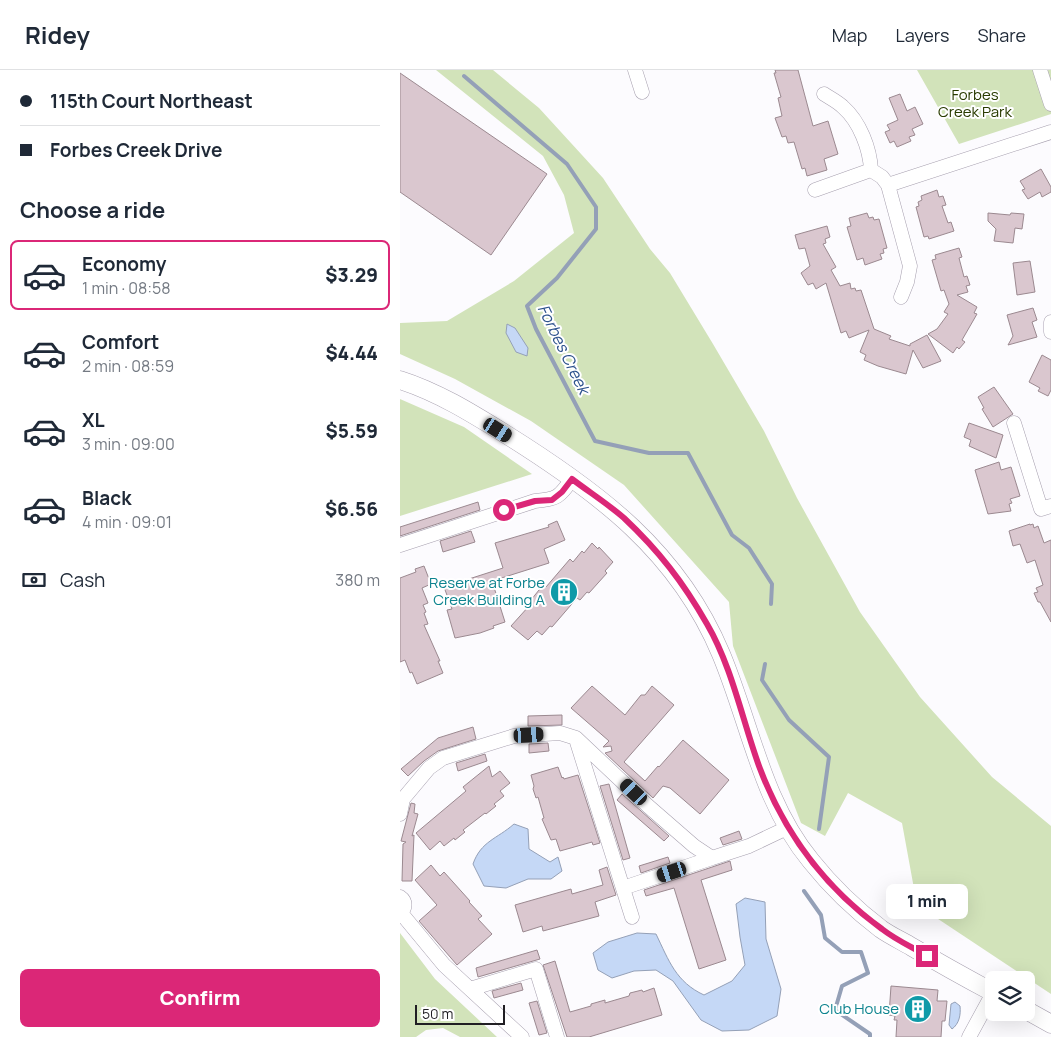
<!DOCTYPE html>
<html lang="en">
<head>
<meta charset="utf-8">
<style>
  :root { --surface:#fff; --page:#f2f2f3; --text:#1f2937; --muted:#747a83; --line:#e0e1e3; --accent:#db2777 }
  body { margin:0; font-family:Manrope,sans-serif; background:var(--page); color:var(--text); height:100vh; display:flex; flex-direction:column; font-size:19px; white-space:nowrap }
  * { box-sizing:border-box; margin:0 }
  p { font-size:16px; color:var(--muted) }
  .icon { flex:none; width:28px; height:28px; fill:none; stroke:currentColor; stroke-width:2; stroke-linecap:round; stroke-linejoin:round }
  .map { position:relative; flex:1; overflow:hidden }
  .details { display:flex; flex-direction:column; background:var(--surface); width:400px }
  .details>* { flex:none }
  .hud { display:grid; align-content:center; height:110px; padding:0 20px; background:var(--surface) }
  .tools { position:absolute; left:585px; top:901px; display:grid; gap:10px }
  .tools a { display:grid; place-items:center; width:50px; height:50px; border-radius:8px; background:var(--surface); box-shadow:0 5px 20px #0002; font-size:25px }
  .scale { position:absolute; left:15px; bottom:12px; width:90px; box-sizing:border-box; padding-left:5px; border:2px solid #201e23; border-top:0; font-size:14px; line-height:18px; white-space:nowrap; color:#201e23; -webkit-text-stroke:4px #fff; paint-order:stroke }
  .end { position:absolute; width:22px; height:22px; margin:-11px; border:6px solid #db2777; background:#fff; box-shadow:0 0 0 2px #fff }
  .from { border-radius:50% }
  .bubble { position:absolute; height:35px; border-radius:8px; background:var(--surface); box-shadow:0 5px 20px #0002; font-size:16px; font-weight:800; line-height:35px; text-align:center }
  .car { position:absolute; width:15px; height:30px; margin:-15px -8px; border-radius:6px; box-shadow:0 0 4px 1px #0007; background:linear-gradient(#222 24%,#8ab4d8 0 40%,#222 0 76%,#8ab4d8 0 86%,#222 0) }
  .hud b { display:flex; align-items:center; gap:18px; height:48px; font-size:19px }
  .hud b+b { border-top:1px solid var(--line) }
  .hud i { width:12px; height:12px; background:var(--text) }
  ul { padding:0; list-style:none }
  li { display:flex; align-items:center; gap:15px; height:70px; margin:0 10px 8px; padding:0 10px; border:2px solid transparent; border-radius:8px }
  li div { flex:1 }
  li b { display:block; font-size:19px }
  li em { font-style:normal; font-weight:800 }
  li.on { border-color:var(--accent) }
  li>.icon { width:45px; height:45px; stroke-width:1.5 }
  h2 { padding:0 20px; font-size:22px; line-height:60px }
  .pay { display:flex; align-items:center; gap:12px; height:55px; padding:0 20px; font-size:19px }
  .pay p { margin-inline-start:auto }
  .button { display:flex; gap:10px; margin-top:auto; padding:10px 20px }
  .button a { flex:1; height:58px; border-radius:8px; background:var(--accent); color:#fff; font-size:20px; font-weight:800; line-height:58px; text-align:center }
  header { display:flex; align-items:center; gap:30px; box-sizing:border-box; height:70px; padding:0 25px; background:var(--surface); border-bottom:1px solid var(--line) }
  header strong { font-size:24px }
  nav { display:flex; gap:28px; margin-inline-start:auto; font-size:18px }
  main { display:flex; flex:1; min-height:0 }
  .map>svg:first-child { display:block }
  .green { fill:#d2e3ba }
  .water { fill:#c5d8f6; stroke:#94a0b7 }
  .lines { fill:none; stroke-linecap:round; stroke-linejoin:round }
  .stream { stroke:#94a0b7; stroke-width:4 }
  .building { fill:#dac7cf; stroke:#9b8990 }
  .minor-casing { stroke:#a7a0af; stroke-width:15 }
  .tertiary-casing { stroke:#a7a0af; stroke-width:19 }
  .minor { stroke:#fff; stroke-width:14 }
  .tertiary { stroke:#fff; stroke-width:18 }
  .route { stroke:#db2777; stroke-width:6 }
  .labels { text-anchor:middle; stroke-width:4; stroke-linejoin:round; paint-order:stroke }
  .park-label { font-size:15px; fill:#293b00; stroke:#fff }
  .culture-label { font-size:15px; fill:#0d838f; stroke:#fff; text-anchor:end }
  .water-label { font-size:16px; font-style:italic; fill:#2d528d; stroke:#fff }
</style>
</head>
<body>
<header>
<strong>Ridey</strong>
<nav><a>Map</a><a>Layers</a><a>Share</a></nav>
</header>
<main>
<section class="details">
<div class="hud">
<b><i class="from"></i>115th Court Northeast</b>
<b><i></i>Forbes Creek Drive</b>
</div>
<h2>Choose a ride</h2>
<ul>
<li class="on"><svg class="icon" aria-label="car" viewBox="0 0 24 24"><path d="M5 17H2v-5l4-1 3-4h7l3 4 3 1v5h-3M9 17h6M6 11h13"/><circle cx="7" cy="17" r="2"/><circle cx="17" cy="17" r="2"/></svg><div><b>Economy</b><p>1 min · 08:58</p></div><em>$3.29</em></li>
<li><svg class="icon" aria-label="car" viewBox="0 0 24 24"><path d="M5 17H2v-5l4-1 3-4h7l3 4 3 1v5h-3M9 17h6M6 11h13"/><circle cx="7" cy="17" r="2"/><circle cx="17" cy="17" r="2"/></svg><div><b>Comfort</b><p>2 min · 08:59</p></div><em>$4.44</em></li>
<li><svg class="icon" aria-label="car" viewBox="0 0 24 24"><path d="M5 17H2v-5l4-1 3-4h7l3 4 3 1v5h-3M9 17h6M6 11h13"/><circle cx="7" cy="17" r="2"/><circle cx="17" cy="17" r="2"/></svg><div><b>XL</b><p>3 min · 09:00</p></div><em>$5.59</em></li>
<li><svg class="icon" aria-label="car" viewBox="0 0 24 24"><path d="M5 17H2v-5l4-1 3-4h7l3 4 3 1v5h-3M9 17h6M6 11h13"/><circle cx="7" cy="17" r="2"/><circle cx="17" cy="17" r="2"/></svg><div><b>Black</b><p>4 min · 09:01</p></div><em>$6.56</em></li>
</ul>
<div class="pay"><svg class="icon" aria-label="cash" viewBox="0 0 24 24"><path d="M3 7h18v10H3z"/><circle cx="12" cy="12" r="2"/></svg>Cash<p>380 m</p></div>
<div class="button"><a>Confirm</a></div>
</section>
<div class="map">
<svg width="651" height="967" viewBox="0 0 651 967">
  <rect width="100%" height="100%" fill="#fcfbfe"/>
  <path class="green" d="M36,0H93L139,38L203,108L250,179L270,203L313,274L364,361L397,428L460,542L520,627L592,707L651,756V924L517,835L502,753L448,723L425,766L401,753L333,576L329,532L224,415L131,351L55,309L0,284V253L47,251L114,211L174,163L164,125L143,86Z
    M517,0H651V44L559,74Z
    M0,329L64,357L132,404L0,446Z
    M0,863L35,909L97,967H60L43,958L26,960L16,967H0Z"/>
  <path class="water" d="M107,254L115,258L128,278L127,286L116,282L106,263Z
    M114,754L128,759L129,779L150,792L158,787L162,801L151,809H128L106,818L84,816L73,794C81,771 97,769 114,754Z
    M345,828L365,832L366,869L381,919L377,946L349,960L322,961L301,950L273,911L256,900L234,901L212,908L198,900L193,883L208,872L237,863L256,864C269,891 276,912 304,925L332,911L345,895L340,867L336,834Z
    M555,932L560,936C561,945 559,954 552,959L549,955L551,934Z"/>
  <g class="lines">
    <path class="stream" d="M64,6L167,94L196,137V159L157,208L127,236L136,259L195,371L249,383H288L332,465L349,478L372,514L371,534
      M365,594L362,610L389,650L429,687L419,759
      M404,821L421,845L425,868L442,882H461L468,903L442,916L435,940L470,964V967"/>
  </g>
  <path class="building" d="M375,0H398L413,56L428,51L438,84L424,89L427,100L407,106L405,98L402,99L394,72L388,73L386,66L382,67L375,48L382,46L378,28L381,27L374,3H376Z
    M0,3L147,104L91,185L0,122Z
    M500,24L507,41L515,37L523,54L512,59L515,65L509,67L511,71L497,77L494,71L490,73L485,62L490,60L487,55L498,50L489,28Z
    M641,99L651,117V122L642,127L640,122L628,129L622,120L625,119L620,111Z
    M537,120L539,127L543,126L546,135L542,136L548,153L551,152L554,161L529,169L528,166L524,167L516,137L519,136L518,132L522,130L521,126Z
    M467,143L469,148L473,147L474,150L479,149L487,178L483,179L484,183L480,184L482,189L465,195L463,188L457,190L447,157L451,156L449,148Z
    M588,143L610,145L611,143L624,144L622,159L615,158L613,173L594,171L596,159L588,151Z
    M427,156L430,167L425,169L426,173L423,174L436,197L431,200L440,216L450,213L451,219L455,218L456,221L461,220L474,259L491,266L489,269L510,276V274L527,265L541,291L523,298L513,280L506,304L478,296L464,290L466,285L460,282L469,260L449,268L446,261L441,263L426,213L416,219L413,213L408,215L401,203L410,196L405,178L399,179L395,165Z
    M559,178L562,187L559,188L564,207L567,206L570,215L566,216L568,222L557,225L577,237L574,243L577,244L562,270L565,272L559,279L557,277L553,283L528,264L537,259L548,244L544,242L549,234L544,220L541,221L532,190L536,189L535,185Z
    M630,191L635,222L617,225L613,193Z
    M633,238L637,250L632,252L637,267L608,275L613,266L607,245Z
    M642,285L651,290V320L648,326L638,321L640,318L629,312Z
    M594,317L613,344L593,357L582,339L584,338L578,327Z
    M569,353L603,365L596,388L569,376L571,370L564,367Z
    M599,392L601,400L611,397L620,426L610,429L612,433L609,434L611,441L588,444L575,400Z
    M78,432L80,440L0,466V457Z
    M157,451L165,470L144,479L149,493L92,511L105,552L93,556L94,558L80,563L55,568L47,540L52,539L44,517L103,498L95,473L149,457L148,455Z
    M630,454V455L633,454L634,458L638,456L644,473L651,470V552L640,532H638L634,523L638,522L636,518L643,515L635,490L627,493L620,474L613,476L609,461Z
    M71,461L75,472L43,482L40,471Z
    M192,473L198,479L199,477L213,492L205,501L207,503L189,523L187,522L180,530L177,528L152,557L150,556L142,565L137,561L128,570L111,556L129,536L127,535L139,520L145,516L146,517L170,489L173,492L182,481L184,483Z
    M24,496L31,514L22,518L28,533L23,535L26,542L24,543L28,554L24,555L40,591H38L43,603L17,614L12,602L10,603L5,590L0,592V508L16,502L15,499Z
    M192,616L225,645L241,625H245L252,616L274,635L224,692L245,711L258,696L259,697L283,670L329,710L300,744L270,718L263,716L253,728L205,683L212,681L211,676L203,677L209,671L171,638Z
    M162,645V655L128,656V646Z
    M73,657L76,669L38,681L24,691L8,706L1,699L38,668Z
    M148,673L149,681L129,683V674Z
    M85,684L87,691L58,701L56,693Z
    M89,696L92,707L100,701L110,713L100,721L104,726L94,734L96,736L86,744L85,743L63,760L65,762L55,770L54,768L44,776L40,771L30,780L16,763L66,721L63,717Z
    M158,697L162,708L163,707L164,709L178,705L200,773L193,775L192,772L160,781L156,769L151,770L142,749L144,748L138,727L136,728L133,719L134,716L131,705Z
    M209,714L230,788L223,790L200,716Z
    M222,724L269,766L264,771L217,730Z
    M11,733L15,734L14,743L18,744L12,766L14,765L12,811H2L3,774L6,772L1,771Z
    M339,761L342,769L323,775L320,768Z
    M268,787L270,793L241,803L239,796Z
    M330,791L332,800L301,810L326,890L299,899L274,818L246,826L244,820Z
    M31,795L40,806L44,802L70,831L69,832L82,846L78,849L92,864L57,895L19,851L37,835L15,810Z
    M207,797L216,825L195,832L199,846L143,861L142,856L123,862L115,835L171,819L172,824L203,815L199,800Z
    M137,880L140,889L78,907L76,898Z
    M155,891L170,942L191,936V934L205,930V933L229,926L230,923L242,920L243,922L254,918L262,945L189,967H167L143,895Z
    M121,913L123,920L94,928L92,921Z
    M491,916L538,920L537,931H547L545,951H542L541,967H496L497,950H494L495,946L489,945Z
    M137,931L147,963L139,965L129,933Z"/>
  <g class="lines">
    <defs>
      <path id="minor" d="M235,0L242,22
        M640,0L651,34
        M424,24C430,28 438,32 443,37C460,52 470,79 471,100
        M488,115L510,196L507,212L501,227
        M415,120L471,100L482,107L488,115L651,62
        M651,252V262
        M614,353L641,439L651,436
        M0,475L135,431C158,429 159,427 172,409
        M176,669L232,847
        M0,744L3,729L29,698L43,688L114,666L160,663L176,668L248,736L294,776L312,788L349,776L387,758
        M223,818L312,788
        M0,827C6,831 6,838 0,843
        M1,843L44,895L122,967
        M70,919L136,899L157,967
        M569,967L593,923"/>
      <path id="tertiary" d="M0,310C38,322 73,344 107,365C198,422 278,481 321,584C350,653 362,732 411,791C431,816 456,840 481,859C491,866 502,871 512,877C539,893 566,908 594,923
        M626,940L651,954"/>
    </defs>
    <use href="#minor" class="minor-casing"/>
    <use href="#tertiary" class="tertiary-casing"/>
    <use href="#minor" class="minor"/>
    <use href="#tertiary" class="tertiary"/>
  </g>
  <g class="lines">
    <path class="route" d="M104,440L135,431L152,430L162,422L172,409C189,422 208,434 224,448C259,481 283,512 307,554C332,597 342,649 359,696C384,763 424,817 482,859C496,870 512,877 527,886"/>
  </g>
  <defs>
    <symbol id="building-disc" viewBox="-11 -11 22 22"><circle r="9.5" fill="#0f9aa8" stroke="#fff"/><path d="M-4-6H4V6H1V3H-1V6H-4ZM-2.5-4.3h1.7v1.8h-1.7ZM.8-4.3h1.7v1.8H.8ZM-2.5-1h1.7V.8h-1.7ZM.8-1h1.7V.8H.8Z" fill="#fff"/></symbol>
  </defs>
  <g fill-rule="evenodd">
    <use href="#building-disc" x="148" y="506" width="32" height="32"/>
    <use href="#building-disc" x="502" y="923" width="32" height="32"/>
  </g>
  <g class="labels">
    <g class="park-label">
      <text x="575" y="30">Forbes<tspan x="575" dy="17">Creek Park</tspan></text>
    </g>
    <g class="culture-label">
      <text x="145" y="518">Reserve at Forbe<tspan x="145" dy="17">Creek Building A</tspan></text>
      <text x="499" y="944">Club House</text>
    </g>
    <g class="water-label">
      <text transform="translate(164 279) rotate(64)" y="6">Forbes Creek</text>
    </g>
  </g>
</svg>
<div class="tools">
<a><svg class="icon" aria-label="layers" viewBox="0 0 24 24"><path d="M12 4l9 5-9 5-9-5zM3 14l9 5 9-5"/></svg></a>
</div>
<div class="scale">50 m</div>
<i class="end from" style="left:104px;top:440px"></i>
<i class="end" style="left:527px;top:886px"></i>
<div class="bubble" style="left:486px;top:814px;width:82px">1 min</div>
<i class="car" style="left:98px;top:360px;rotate:122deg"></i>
<i class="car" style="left:129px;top:665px;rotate:87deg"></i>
<i class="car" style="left:234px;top:722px;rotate:313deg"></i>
<i class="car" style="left:272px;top:802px;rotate:252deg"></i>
</div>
</main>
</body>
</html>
